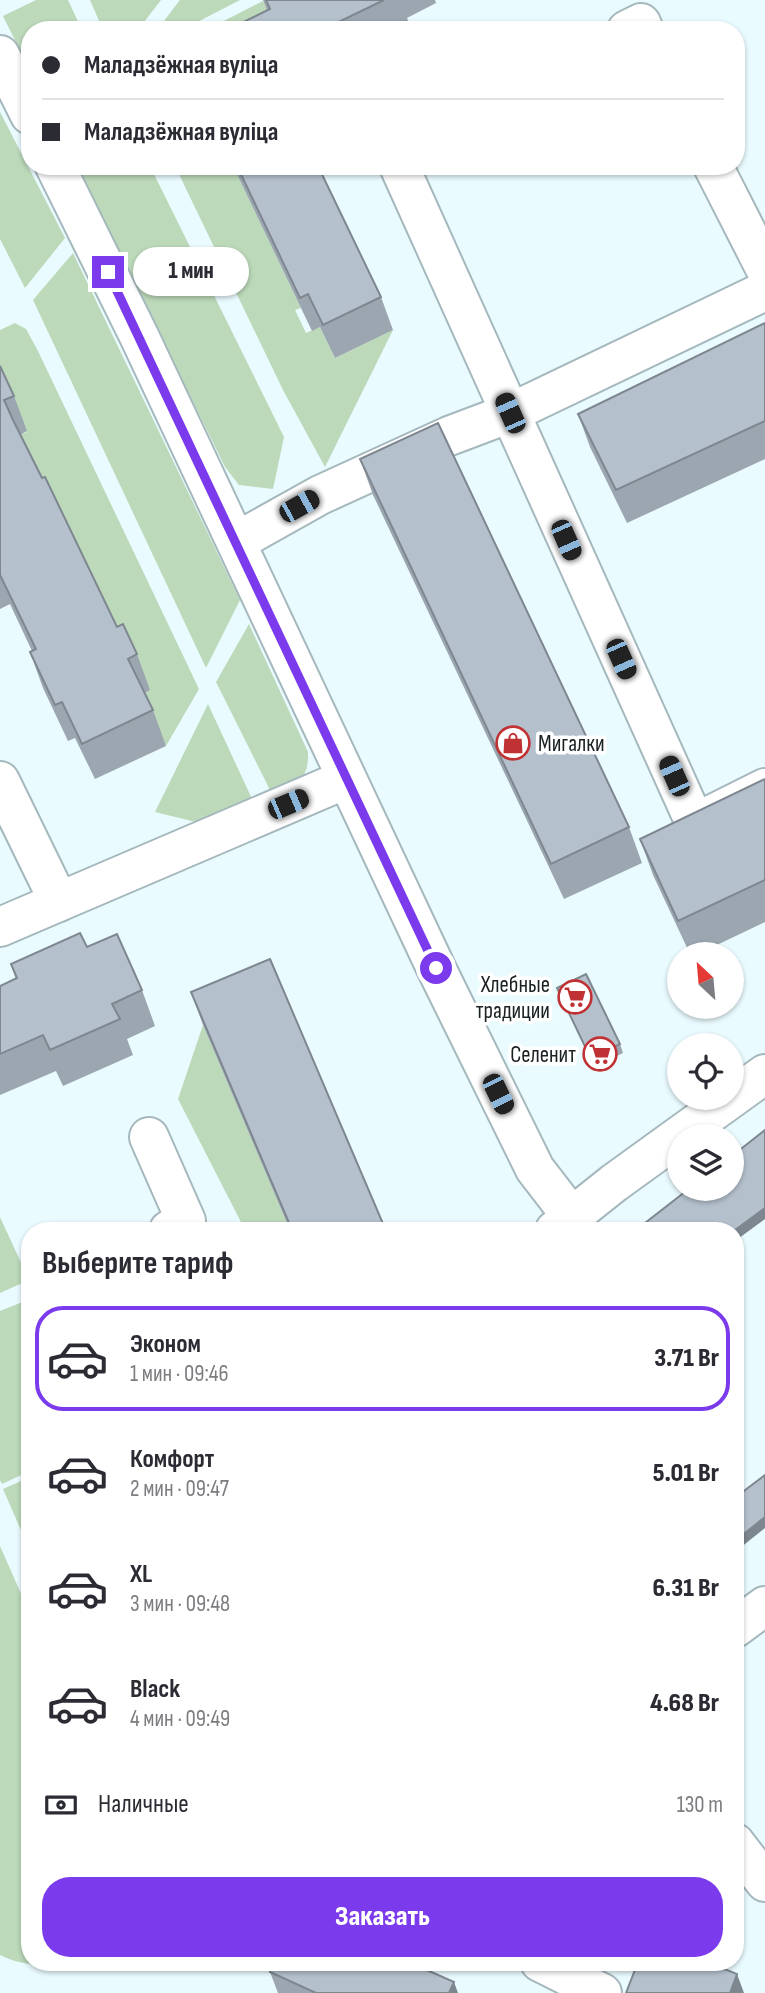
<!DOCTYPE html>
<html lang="ru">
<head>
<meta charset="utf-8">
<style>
  :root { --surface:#fff; --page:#f7f7f7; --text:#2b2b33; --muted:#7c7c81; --line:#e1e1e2; --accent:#7c3aed }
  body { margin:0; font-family:"Sofia Sans Condensed",sans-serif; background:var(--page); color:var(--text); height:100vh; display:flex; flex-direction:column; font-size:26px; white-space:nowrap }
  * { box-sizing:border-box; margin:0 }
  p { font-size:23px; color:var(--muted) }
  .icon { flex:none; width:38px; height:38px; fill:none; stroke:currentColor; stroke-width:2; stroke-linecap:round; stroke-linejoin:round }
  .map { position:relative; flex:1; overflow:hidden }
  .panel { position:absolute; left:21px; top:1222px; width:723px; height:749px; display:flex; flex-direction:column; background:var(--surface); border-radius:28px; box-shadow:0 2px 5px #0004 }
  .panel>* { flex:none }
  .banner { position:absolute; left:21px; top:21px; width:724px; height:154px; border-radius:28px; box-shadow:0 2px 5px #0004; display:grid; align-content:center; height:154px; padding:0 21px; background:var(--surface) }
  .needle { width:46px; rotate:334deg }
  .fabs { position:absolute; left:667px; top:942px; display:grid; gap:14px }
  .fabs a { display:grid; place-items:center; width:77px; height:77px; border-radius:50%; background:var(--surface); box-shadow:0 2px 5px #0004; font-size:35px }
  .end { position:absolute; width:32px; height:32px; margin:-16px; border:9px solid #7c3aed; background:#fff; box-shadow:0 0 0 4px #fff }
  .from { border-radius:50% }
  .bubble { position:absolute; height:49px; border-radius:24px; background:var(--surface); box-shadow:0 2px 5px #0004; font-size:23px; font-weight:800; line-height:49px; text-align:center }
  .car { position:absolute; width:21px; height:42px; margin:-21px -10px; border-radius:9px; box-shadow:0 0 5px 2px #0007; background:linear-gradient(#222 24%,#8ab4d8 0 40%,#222 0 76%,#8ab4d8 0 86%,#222 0) }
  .banner b { display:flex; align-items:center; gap:24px; height:66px; font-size:26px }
  .banner b+b { border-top:2px solid var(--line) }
  .banner i { width:18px; height:18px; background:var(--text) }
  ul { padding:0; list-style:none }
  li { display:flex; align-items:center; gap:21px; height:105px; margin:0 14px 10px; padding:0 7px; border:4px solid transparent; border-radius:28px }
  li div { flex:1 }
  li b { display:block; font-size:26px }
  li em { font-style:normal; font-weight:800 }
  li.current { border-color:var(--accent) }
  li>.icon { width:63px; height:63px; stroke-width:1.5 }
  h2 { padding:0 21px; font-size:32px; line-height:84px }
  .pay { display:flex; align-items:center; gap:18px; height:77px; padding:0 21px; font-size:26px }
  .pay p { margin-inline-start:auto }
  .action { display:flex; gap:14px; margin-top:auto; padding:14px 21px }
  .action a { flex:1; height:80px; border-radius:28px; background:var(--accent); color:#fff; font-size:28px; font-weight:800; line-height:80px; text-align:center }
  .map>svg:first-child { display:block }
  .green { fill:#bcd9ba }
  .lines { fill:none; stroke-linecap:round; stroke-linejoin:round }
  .minor-casing { stroke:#a5b8bd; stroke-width:42 }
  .minor { stroke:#fff; stroke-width:38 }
  .wall { fill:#9ba6b0 }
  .shaded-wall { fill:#7e8790 }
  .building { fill:#b4c1cd; stroke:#7e8790; stroke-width:2 }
  .route { stroke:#7c3aed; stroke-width:9 }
  .labels { text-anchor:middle; stroke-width:7; stroke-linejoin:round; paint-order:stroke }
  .poi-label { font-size:23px; fill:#192122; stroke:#fff; text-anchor:end }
</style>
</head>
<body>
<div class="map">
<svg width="765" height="1993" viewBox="0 0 765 1993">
  <rect width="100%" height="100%" fill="#eafbff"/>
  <path class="green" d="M36,0H68L82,30H30V71L3,16Z
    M90,0H161L138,30H103Z
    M180,0H240L182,30H157Z
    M263,1L277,30H206Z
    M0,112L65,238L25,288L0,239Z
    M77,166H150L284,437L273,489L239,485L225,467Z
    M175,166H233L301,308L295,310L306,333L320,327L335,358L393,330L325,467L283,390Z
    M73,253L240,600L206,668L33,300Z
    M15,323L26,329L37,349L199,689L166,746L122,666L17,436L27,432L0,398V330Z
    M249,624L308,752C309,781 297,782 273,796L216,682Z
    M208,704L253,801L204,824L155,812Z
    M203,1025L290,1230H245L178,1099Z
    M0,1217L29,1280L0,1293Z
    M30,1299V1471L2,1484L0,1480V1311Z
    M30,1477V1551L3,1489Z
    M0,1546L30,1614V1962H63C42,1967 20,1965 0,1955Z"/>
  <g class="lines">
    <defs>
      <path id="minor" d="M627,30L641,23L644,30
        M0,55L30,115
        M55,166L140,338L436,968L535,1169L572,1217
        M399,166L695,823L765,788
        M713,166L765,268
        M236,542L320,495L449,436L510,413L765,291
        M0,781L59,902
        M0,927L346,779
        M679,1136L765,1074
        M149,1137L186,1221L169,1230
        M555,1230L614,1183L679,1136
        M735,1628L765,1606
        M735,1843L765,1882
        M540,1962L602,1993"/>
    </defs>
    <use href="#minor" class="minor-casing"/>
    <use href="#minor" class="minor"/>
  </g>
  <path class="wall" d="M263,0H435L436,3L407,18L410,26L402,30H227L267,10Z
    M233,166H318L381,297L393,330L335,358L320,327L312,331Z
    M765,323V459L627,523L590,447L578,414Z
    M0,366L14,396L27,431L20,435L117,627L137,654L150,690L144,693L153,710L166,746L95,779L75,738L68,741L43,688L30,652L32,651L10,604L0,609Z
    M360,459L629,827L642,863L564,899L373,495Z
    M765,779V922L698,954H690L653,875L640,839Z
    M87,947L142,990L155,1026L127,1039L133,1055L63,1086L56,1071L0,1095V986L16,979L11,964Z
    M270,959L385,1230H290L203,1025L191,992Z
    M557,988L620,1044L623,1053L594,1067Z
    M270,1972L458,1993H278Z"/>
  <path class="shaded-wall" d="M765,1208V1219L735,1241V1230Z
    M765,1517V1528L735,1552V1541Z
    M737,1974L744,1993H730Z
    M454,1982L458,1993H449Z"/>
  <path class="building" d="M266,0H384L322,30H227L270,9Z
    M207,24L210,30H195Z
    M237,166H318L381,297L323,325L308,294L300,298Z
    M765,323V421L616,490L578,414Z
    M0,366L14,396L4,400L13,420L42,478L45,477L117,627L123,624L137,654L128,659L153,710L82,744L62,702L55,705L30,652L36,649L0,575Z
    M438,423L629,827L551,864L360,459Z
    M765,779V880L678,921L640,839Z
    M80,933L87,947L117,934L142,990L112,1004L120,1019L50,1050L43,1035L0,1054V986L17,978L11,964Z
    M270,959L384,1226L375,1230H292L191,992Z
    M586,974L620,1044L591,1059L557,988Z
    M765,1130V1208L735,1230H636L690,1188H732V1156Z
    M765,1475V1517L735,1541V1496L736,1497Z
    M275,1962H409L454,1982L449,1993H316L270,1972Z
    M638,1962H707L737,1974L730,1993H626Z"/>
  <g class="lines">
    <path class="route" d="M108,272L436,968"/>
  </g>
  <defs>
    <symbol id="shop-ring" viewBox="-11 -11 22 22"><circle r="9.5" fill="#fff" stroke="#c03134" stroke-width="1.5"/><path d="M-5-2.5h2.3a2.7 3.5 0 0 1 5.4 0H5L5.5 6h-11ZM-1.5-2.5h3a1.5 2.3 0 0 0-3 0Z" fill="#c03134"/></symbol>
    <symbol id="supermarket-ring" viewBox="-11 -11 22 22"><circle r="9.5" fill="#fff" stroke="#c03134" stroke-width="1.5"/><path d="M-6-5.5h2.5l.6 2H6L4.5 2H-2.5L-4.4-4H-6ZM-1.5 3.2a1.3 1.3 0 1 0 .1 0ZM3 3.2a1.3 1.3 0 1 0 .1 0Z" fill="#c03134"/></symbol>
  </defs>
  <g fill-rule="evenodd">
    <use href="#shop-ring" x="494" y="724" width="38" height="38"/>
    <use href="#supermarket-ring" x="556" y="978" width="38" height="38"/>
    <use href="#supermarket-ring" x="581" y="1035" width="38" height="38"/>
  </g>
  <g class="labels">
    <g class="poi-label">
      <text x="538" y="751" text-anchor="start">Мигалки</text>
      <text x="550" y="992">Хлебные<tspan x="550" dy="26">традиции</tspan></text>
      <text x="576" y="1062">Селенит</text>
    </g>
  </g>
</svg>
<div class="fabs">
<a><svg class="needle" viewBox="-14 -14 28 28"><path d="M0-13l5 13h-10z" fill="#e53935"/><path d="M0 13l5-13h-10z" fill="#7c7c81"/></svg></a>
<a><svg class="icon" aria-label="locate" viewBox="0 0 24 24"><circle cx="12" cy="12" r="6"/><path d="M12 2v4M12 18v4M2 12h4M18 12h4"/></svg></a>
<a><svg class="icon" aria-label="layers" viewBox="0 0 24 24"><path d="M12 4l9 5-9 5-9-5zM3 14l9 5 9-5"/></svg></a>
</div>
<i class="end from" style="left:436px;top:968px"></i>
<i class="end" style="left:108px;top:272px"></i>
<div class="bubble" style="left:133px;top:247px;width:116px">1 мин</div>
<i class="car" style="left:510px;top:413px;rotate:336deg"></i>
<i class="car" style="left:299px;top:506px;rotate:61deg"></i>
<i class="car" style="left:566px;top:540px;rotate:156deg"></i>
<i class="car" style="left:621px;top:659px;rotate:156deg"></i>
<i class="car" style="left:674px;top:776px;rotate:336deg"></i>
<i class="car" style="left:288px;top:804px;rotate:67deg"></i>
<i class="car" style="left:498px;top:1094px;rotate:154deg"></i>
<div class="banner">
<b><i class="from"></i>Маладзёжная вуліца</b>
<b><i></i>Маладзёжная вуліца</b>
</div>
<section class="panel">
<h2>Выберите тариф</h2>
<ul>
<li class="current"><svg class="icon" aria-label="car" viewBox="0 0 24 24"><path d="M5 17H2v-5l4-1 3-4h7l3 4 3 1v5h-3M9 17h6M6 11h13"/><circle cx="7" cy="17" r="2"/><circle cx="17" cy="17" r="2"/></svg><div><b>Эконом</b><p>1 мин · 09:46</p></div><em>3.71 Br</em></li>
<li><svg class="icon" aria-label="car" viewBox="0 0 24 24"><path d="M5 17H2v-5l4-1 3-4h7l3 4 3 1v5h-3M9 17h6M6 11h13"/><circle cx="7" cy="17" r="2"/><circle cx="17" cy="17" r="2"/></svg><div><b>Комфорт</b><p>2 мин · 09:47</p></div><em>5.01 Br</em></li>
<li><svg class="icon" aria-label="car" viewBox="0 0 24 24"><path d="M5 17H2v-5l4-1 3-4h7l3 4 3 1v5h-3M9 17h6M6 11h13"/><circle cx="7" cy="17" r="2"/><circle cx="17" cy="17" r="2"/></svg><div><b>XL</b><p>3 мин · 09:48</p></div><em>6.31 Br</em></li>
<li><svg class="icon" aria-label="car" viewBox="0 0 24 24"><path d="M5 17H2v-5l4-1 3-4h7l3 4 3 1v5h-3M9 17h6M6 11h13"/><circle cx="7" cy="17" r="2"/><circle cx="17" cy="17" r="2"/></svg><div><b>Black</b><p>4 мин · 09:49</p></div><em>4.68 Br</em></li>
</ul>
<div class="pay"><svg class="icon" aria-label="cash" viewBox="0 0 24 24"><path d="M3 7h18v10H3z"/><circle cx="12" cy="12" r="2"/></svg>Наличные<p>130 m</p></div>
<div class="action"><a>Заказать</a></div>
</section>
</div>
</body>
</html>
